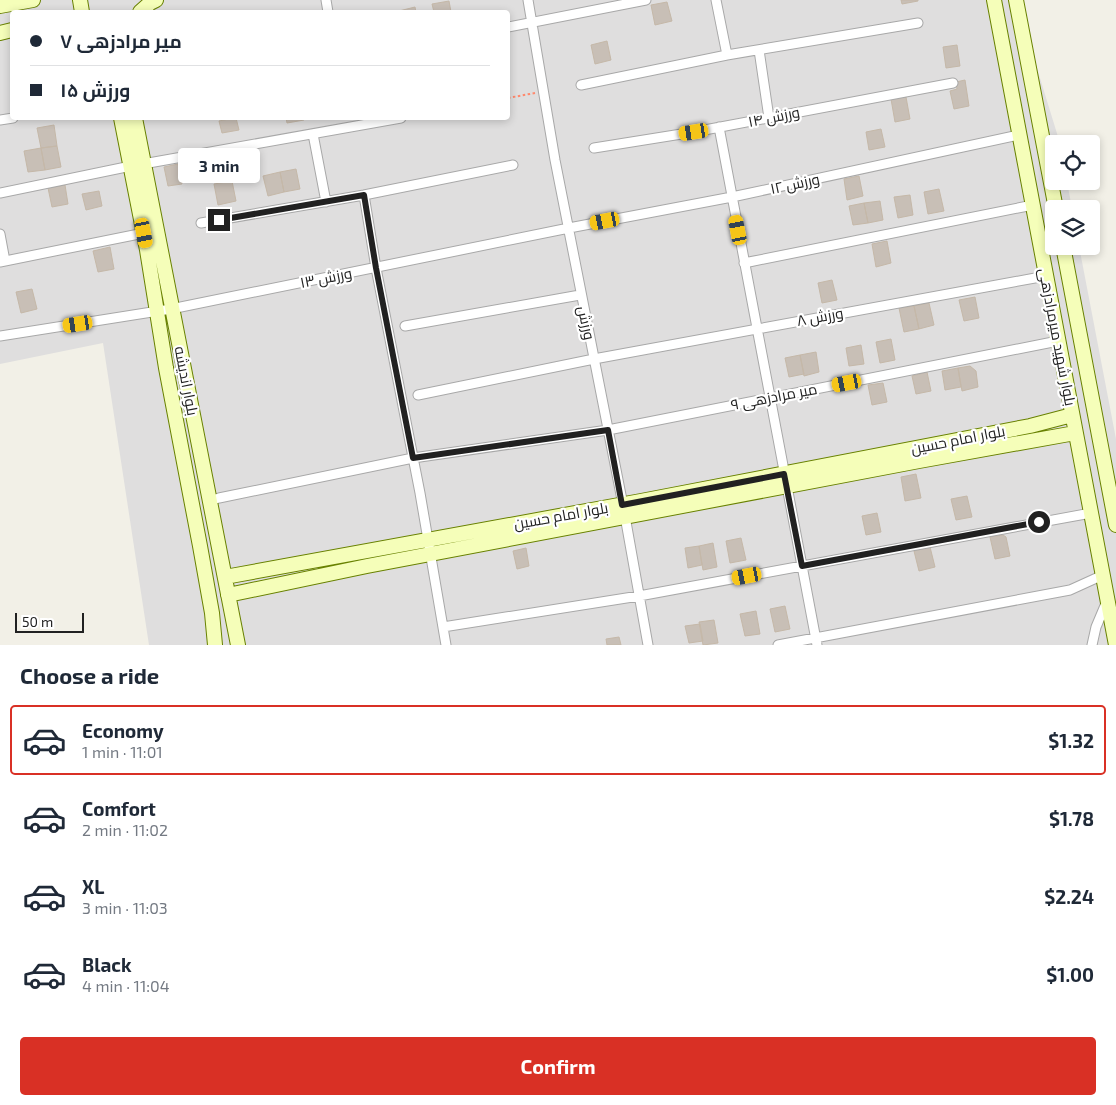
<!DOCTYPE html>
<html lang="en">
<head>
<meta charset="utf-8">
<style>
  :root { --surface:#fff; --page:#f2f2f3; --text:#1f2937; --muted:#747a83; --line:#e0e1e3; --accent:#d93025 }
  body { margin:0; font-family:"Exo 2",Cairo,sans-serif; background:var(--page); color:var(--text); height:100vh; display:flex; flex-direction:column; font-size:19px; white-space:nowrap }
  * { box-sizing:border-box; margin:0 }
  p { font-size:16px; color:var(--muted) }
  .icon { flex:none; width:28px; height:28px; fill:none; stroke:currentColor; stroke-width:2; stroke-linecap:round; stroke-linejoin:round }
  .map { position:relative; height:645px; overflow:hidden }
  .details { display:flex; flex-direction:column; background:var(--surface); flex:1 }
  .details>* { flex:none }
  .hud { position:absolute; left:10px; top:10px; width:500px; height:110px; border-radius:5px; box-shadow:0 2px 8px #0003; display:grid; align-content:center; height:110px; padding:0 20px; background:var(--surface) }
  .controls { position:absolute; left:1045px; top:135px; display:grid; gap:10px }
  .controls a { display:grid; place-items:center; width:55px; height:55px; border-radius:5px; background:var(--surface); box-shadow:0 2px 8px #0003; font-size:25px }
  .scale { position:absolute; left:15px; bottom:12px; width:69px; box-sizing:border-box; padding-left:5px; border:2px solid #212121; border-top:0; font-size:14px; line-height:18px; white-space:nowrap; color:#212121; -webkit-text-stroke:4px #fff; paint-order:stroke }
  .end { position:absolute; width:22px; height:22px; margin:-11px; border:6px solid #212121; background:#fff; box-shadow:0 0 0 2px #fff }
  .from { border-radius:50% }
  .bubble { position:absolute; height:35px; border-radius:5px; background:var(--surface); box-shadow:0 2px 8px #0003; font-size:16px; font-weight:700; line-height:35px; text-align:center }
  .car { position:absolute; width:15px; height:30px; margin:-15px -8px; border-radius:6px; box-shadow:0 0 4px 1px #0007; background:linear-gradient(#f5c518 24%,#345 0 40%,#f5c518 0 76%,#345 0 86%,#f5c518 0) }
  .hud b { display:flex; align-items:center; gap:18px; height:48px; font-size:19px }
  .hud b+b { border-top:1px solid var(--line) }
  .hud i { width:12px; height:12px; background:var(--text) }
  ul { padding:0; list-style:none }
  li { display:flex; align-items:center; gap:15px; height:70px; margin:0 10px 8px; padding:0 10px; border:2px solid transparent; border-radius:5px }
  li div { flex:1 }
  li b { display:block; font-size:19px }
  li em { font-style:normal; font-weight:700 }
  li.selected { border-color:var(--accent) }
  li>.icon { width:45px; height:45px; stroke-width:1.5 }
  h2 { padding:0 20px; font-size:22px; line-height:60px }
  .cta { display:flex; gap:10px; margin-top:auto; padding:10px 20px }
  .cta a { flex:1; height:58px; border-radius:5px; background:var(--accent); color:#fff; font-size:20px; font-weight:700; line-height:58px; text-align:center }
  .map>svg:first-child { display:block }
  .residential { fill:#dfdede; fill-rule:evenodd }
  .building { fill:#c8bfb6; stroke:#c5b8a8 }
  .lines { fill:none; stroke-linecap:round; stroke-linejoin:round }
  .street-casing { stroke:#a8a8a8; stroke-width:11 }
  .secondary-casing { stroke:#688100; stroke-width:16 }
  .path { stroke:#ff886c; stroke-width:2; stroke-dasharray:2.5 2.5; stroke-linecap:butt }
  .street { stroke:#fff; stroke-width:9 }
  .secondary { stroke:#f5feb9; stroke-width:14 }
  .route { stroke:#212121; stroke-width:6 }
  .labels { text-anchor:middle; stroke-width:4.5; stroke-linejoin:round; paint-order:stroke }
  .street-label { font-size:15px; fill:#212121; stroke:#fff }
</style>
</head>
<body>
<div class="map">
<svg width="1116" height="645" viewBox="0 0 1116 645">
  <rect width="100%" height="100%" fill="#f2f0e7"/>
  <path class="residential" d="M0,0H1016L1059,140L1060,144H1054V181H1067L1072,209H1054V246H1079L1116,439V645H149L103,343L0,364ZM12,12H508V118H12Z"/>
  <path class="building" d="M901,0H918V1L902,4Z
    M449,1L451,12H434L432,4Z
    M667,2L672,21L655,25L651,5Z
    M415,7L416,12H399V11Z
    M607,41L611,60L595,64L591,45Z
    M957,45L960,66L946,68L943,47Z
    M965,80L969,106L954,109L950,91L957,89L956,82Z
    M906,97L910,119L895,122L891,99Z
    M229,118H236L239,130L222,133L219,121L229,119Z
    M286,118H303L304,120L287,123Z
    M54,125L57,146L41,148L37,128Z
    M881,129L885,147L869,150L866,132Z
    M57,146L61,167L45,170L41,148Z
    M41,148L45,170L28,172L24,151Z
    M178,164L182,184L168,186L164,167Z
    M296,169L300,189L284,192L280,172Z
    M280,172L284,192L268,196L263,176Z
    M859,176L863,196L847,200L844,179Z
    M232,181L236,201L218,205L214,184Z
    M65,185L68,204L52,207L48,188Z
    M939,189L944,211L928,214L924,192Z
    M99,191L102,206L86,210L82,194Z
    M910,195L913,215L898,218L894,197Z
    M880,201L883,220L868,223L864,203Z
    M864,203L868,223L853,225L849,206Z
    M887,241L891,263L876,267L872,244Z
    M110,247L114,269L98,272L93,251Z
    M832,280L837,300L822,303L818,283Z
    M32,289L37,309L21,313L16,292Z
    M975,297L979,318L964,321L959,300Z
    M929,303L934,325L919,329L914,306Z
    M914,306L919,329L904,332L899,308Z
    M891,339L895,360L880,363L876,342Z
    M861,345L864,364L849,366L846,348Z
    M816,352L819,372L804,376L800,355Z
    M800,355L804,374L789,377L785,358Z
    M970,366L976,371L978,387L962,391L958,368Z
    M958,368L961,387L945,390L942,371Z
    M927,372L931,391L916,394L912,376Z
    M883,383L887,402L872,405L868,385Z
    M916,474L921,498L905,501L901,477Z
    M967,496L972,517L956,520L951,499Z
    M877,513L881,532L866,535L862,516Z
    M1003,535L1006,537L1010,556L995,559L990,537Z
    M741,538L746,560L730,563L726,541Z
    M713,543L717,567L703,570L699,546Z
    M699,546L702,565L688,568L685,548Z
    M930,547L935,567L919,571L914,551Z
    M526,548L529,566L517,569L513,551Z
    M785,606L790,629L775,632L770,609Z
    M756,611L760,634L745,636L740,614Z
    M714,620L718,643L703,645L699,622Z
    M700,624L703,641L689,643L685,626Z
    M619,637L621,645H607L606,639Z"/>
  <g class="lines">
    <defs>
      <path id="street" d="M326,0L328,12
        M528,0L555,160L623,505L648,645
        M716,0L727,55
        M508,27L646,0
        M759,50L769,118
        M581,85L727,55L918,23
        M0,120L13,118
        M719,127L817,645
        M313,134L326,202
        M594,148L694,132L953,83
        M143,164L401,118
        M0,193L131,166
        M364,195L376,268L420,493L446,645
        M201,223L364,195L513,165
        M0,234L5,261
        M0,262L144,233
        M744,263L1033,205
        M405,326L580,295
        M0,336L171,309L569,228L732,197L1019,135
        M418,395L594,359L1046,276
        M209,501L219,498L413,458L608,430L1058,341
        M443,627L639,596L1091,513
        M778,645L1070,590L1103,575
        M1092,645L1096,627L1107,601"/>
      <path id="secondary" d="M80,0L82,12
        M994,0L1116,645
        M1016,0L1056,209
        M0,6L33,0
        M140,12L150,3L156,0
        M0,33L12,30
        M121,118L147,250L166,368L200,546L212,613L215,645
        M135,118L238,645
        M1063,246L1116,525
        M225,577L641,501L1030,426L1072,415
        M228,595L367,566L919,461L1075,433"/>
    </defs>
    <use href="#street" class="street-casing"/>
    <use href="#secondary" class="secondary-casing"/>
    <path class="path" d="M508,98L535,93"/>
    <use href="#street" class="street"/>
    <use href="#secondary" class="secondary"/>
  </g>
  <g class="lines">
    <path class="route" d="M219,220L364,195L376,268L413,458L608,430L622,505L784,474L802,566L1039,522"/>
  </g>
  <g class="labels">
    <g class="street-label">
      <text transform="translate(774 117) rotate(-11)" y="5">ورزش ۱۴</text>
      <text transform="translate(795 184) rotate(-12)" y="5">ورزش ۱۲</text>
      <text transform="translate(326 278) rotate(-11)" y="5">ورزش ۱۳</text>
      <text transform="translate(820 317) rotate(-10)" y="5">ورزش ۸</text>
      <text transform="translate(586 323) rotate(78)" y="5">ورزش</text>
      <text transform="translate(1057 337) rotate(79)" y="5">بلوار شهید میرمرادزهی</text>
      <text transform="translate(186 381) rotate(79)" y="5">بلوار اندیشه</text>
      <text transform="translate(774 397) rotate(-11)" y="5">میر مرادزهی ۹</text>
      <text transform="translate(958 440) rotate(-11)" y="5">بلوار امام حسین</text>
      <text transform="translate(561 516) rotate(-10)" y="5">بلوار امام حسین</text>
    </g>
  </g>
</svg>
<div class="controls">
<a><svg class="icon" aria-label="locate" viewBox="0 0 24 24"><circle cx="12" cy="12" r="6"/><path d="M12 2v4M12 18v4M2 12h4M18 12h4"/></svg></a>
<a><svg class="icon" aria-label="layers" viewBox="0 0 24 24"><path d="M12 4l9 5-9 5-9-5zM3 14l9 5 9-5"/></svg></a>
</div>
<div class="scale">50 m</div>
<i class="end from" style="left:1039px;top:522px"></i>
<i class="end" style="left:219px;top:220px"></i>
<div class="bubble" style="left:178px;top:148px;width:82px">3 min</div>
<i class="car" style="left:694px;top:132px;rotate:261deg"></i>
<i class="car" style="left:605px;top:221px;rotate:259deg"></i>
<i class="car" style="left:738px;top:230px;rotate:349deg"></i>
<i class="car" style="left:144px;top:233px;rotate:169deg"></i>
<i class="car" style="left:78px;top:324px;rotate:261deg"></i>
<i class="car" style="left:847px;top:383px;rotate:259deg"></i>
<i class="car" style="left:747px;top:576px;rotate:259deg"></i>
<div class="hud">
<b><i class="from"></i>میر مرادزهی ۷</b>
<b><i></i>ورزش ۱۵</b>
</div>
</div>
<section class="details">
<h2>Choose a ride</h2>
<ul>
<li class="selected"><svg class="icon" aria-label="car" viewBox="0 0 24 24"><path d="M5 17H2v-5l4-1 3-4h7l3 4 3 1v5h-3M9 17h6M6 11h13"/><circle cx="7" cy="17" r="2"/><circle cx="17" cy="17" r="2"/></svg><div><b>Economy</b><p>1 min · 11:01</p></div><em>$1.32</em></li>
<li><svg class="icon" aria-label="car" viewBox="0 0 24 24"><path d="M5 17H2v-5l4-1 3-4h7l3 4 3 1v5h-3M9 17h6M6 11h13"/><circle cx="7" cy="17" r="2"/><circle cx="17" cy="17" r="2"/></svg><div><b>Comfort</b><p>2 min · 11:02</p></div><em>$1.78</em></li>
<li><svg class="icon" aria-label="car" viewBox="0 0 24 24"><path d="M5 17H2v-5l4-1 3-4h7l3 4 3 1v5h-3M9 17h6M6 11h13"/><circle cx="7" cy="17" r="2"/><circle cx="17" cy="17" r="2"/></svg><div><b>XL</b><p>3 min · 11:03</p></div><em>$2.24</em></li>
<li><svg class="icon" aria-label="car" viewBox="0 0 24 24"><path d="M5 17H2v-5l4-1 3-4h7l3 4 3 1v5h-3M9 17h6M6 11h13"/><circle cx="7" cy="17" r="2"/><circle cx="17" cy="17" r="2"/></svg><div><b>Black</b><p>4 min · 11:04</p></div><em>$1.00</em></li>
</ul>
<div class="cta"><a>Confirm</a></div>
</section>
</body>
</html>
